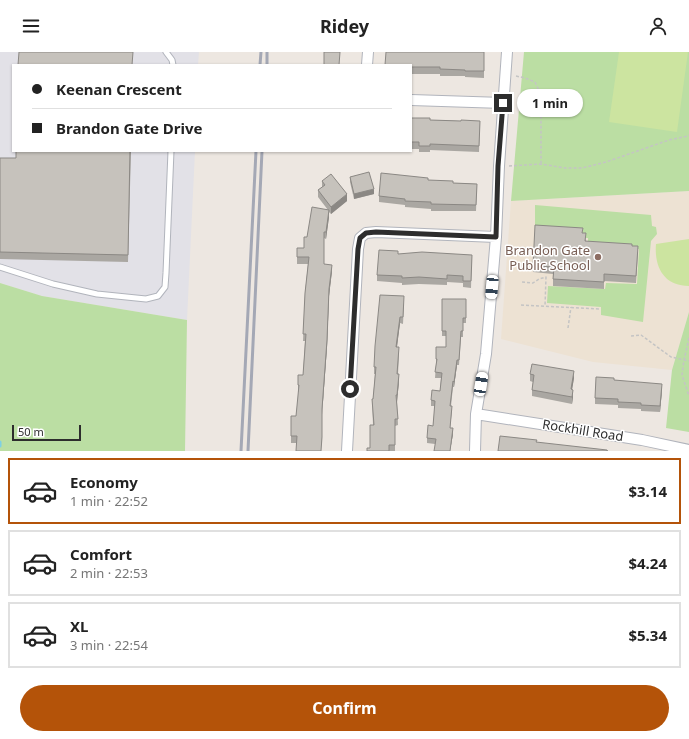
<!DOCTYPE html>
<html lang="en">
<head>
<meta charset="utf-8">
<style>
  :root { --surface:#fff; --page:#f6f6f6; --text:#222; --muted:#767676; --line:#e0e0e0; --accent:#b45309 }
  body { margin:0; font-family:"Noto Sans",sans-serif; background:var(--page); color:var(--text); height:100vh; display:flex; flex-direction:column; font-size:15px; white-space:nowrap }
  * { box-sizing:border-box; margin:0 }
  p { font-size:13px; color:var(--muted) }
  .icon { flex:none; width:22px; height:22px; fill:none; stroke:currentColor; stroke-width:2; stroke-linecap:round; stroke-linejoin:round }
  .map { position:relative; height:399px; overflow:hidden }
  .panel { display:flex; flex-direction:column; background:var(--surface); flex:1 }
  .panel>* { flex:none }
  .guide { position:absolute; left:12px; top:12px; width:400px; height:88px; border-radius:0px; box-shadow:0 1px 3px #0004; display:grid; align-content:center; height:88px; padding:0 20px; background:var(--surface) }
  .scale { position:absolute; left:12px; bottom:10px; width:69px; box-sizing:border-box; padding-left:4px; border:2px solid #2d2d2d; border-top:0; font-size:11px; line-height:14px; white-space:nowrap; color:#2d2d2d; -webkit-text-stroke:3px #fff; paint-order:stroke }
  .end { position:absolute; width:18px; height:18px; margin:-9px; border:5px solid #2d2d2d; background:#fff; box-shadow:0 0 0 2px #fff }
  .from { border-radius:50% }
  .bubble { position:absolute; height:28px; border-radius:14px; background:var(--surface); box-shadow:0 1px 3px #0004; font-size:13px; font-weight:700; line-height:28px; text-align:center }
  .car { position:absolute; width:12px; height:24px; margin:-12px -6px; border-radius:5px; box-shadow:0 0 3px 1px #0007; background:linear-gradient(#fff 24%,#345 0 40%,#fff 0 76%,#345 0 86%,#fff 0) }
  .guide b { display:flex; align-items:center; gap:14px; height:38px; font-size:15px }
  .guide b+b { border-top:1px solid var(--line) }
  .guide i { width:10px; height:10px; background:var(--text) }
  ul { padding:7px 0 0; list-style:none }
  li { display:flex; align-items:center; gap:12px; height:66px; margin:0 8px 6px; padding:0 12px; border:2px solid var(--line); border-radius:0px }
  li div { flex:1 }
  li b { display:block; font-size:15px }
  li em { font-style:normal; font-weight:700 }
  li.selected { border-color:var(--accent) }
  li>.icon { width:36px; height:36px; stroke-width:1.5 }
  .cta { display:flex; gap:8px; margin-top:auto; padding:8px 20px }
  .cta a { flex:1; height:46px; border-radius:24px; background:var(--accent); color:#fff; font-size:16px; font-weight:700; line-height:46px; text-align:center }
  header { display:flex; justify-content:space-between; align-items:center; height:52px; padding:0 20px; background:var(--surface); font-size:18px; font-weight:700 }
  .map>svg:first-child { display:block }
  .industrial { fill:#e2e1e7 }
  .education { fill:#ede2d3 }
  .green { fill:#bbdea3 }
  .pitch { fill:#cce4a0 }
  .lines { fill:none; stroke-linecap:round; stroke-linejoin:round }
  .stream { stroke:#7fd0e4; stroke-width:3 }
  .lane-casing { stroke:#b1b4bc; stroke-width:7 }
  .street-casing { stroke:#b1b4bc; stroke-width:12 }
  .path { stroke:#c4c4c4; stroke-width:1.5; stroke-dasharray:3 2; stroke-linecap:butt }
  .lane { stroke:#fff; stroke-width:5 }
  .street { stroke:#fff; stroke-width:10 }
  .rail { stroke:#a4a8b5; stroke-width:3 }
  .wall { fill:#aaa7a2 }
  .shaded-wall { fill:#8b8884 }
  .building { fill:#c6c2bc; stroke:#8b8884 }
  .route { stroke:#2d2d2d; stroke-width:5 }
  .education-dot { fill:#8d6e63; stroke:#fff; stroke-width:1.5 }
  .labels { text-anchor:middle; stroke-width:3; stroke-linejoin:round; paint-order:stroke }
  .education-label { font-size:13px; fill:#785e54; stroke:#fff; text-anchor:end }
  .street-label { font-size:13px; fill:#2d2d2d; stroke:#fff }
</style>
</head>
<body>
<header><svg class="icon" aria-label="menu" viewBox="0 0 24 24"><path d="M4 6h16M4 12h16M4 18h16"/></svg>Ridey<svg class="icon" aria-label="person" viewBox="0 0 24 24"><circle cx="12" cy="8" r="4"/><path d="M4 21q1-7 8-7t8 7"/></svg></header>
<div class="map">
<svg width="689" height="399" viewBox="0 0 689 399">
  <rect width="100%" height="100%" fill="#ede7e1"/>
  <path class="industrial" d="M0,0H199L198,13H13V99H195L187,268L42,244L0,231Z"/>
  <path class="education" d="M689,139V260L672,318L593,310L501,287L511,149Z"/>
  <path class="green" d="M524,0H689V139L511,149Z
    M535,153L651,163L652,174L656,175L657,182L651,189L643,270L601,263V255L547,251L548,234L605,237L606,231L637,232L639,197L588,194V186H584V181L535,177Z
    M0,231L42,244L187,268L185,399H0Z
    M689,260V380L666,376L672,318Z"/>
  <path class="pitch" d="M619,0H688L677,80L609,70Z
    M689,187V234C664,234 654,215 656,192Z"/>
  <g class="lines">
    <path class="stream" d="M0,390V394"/>
    <defs>
      <path id="lane" d="M166,0L172,8L173,13
        M0,215L53,232L97,242L146,247L158,244L165,235L166,221L171,99"/>
      <path id="street" d="M367,13L368,0
        M411,48L503,51
        M476,362L642,388L689,398
        M347,399L358,197L360,186L366,181L376,180L496,185
        M475,399L476,362L486,302L496,185L499,114L507,0"/>
    </defs>
    <use href="#lane" class="lane-casing"/>
    <use href="#street" class="street-casing"/>
    <path class="path" d="M516,24L525,26L535,30L541,43V111
      M509,114L541,112L565,116H582L606,110L669,88L688,84L689,83
      M522,230L533,231L539,227L546,225L545,254
      M521,253L600,257
      M568,276L571,255
      M631,284L641,283L671,305L689,309
      M689,286L684,308L682,323L689,344"/>
    <use href="#lane" class="lane"/>
    <use href="#street" class="street"/>
    <path class="rail" d="M260,13L261,0
      M267,13V0
      M241,399L256,99
      M248,399L262,99"/>
  </g>
  <path class="wall" d="M484,0V26L465,25V24H440V22H411V13Z
    M411,66L430,68L461,69H480L479,100L430,98V100H419V97H411Z
    M131,99L128,210L0,207V106H16Z
    M350,125L374,142L354,147L350,130Z
    M428,128L453,131L477,132L476,159H431V157L405,155V153L379,150V144Z
    M322,129L347,149L331,162L329,160V165L326,187L324,186V212L332,219L329,244L327,295L322,363V391H291V364H296L299,340H298V323H303L305,289H303L305,241L308,212H297V196H304L307,185L328,158L318,145V138L322,135Z
    M583,181L586,189L632,194L638,201L636,231L604,229V237L553,234V222L533,220V214Z
    M398,202L472,203L471,236L463,235V231L447,230V233L419,232L402,233V231L377,229V223Z
    M442,247H466V271H463V285H461L459,313H457L454,335H453L451,354L452,359L450,376L453,382L450,399L435,392L427,391V386L433,374L435,354H431V348L440,339L441,326H435L436,312V295H446V284H442Z
    M404,251L403,272L400,271L397,295L399,302L398,322L399,329L397,350L398,373L395,374V399H367L370,396L373,373L372,347H373L375,322H374V315Z
    M530,322L574,326L572,337L573,345L572,352L532,344V338L533,330L530,329Z
    M614,328L662,338L660,360L641,359V357L618,356V353L595,352V346Z"/>
  <path class="shaded-wall" d="M374,137V142L354,147V142Z
    M347,142V149L331,162V155Z
    M329,158V165L326,187V180Z
    M332,213V219L329,244L327,295L322,363L329,237Z
    M400,265V271L396,302V295Z
    M457,308V313L454,335V330Z
    M574,319V326L571,344V337Z
    M399,322V329L397,350V343Z
    M662,332V338L660,360V354Z
    M573,338V345L572,352V345Z
    M453,376V382L450,399Z"/>
  <path class="building" d="M19,0H133L132,13H18Z
    M324,0H340L339,13H324Z
    M386,0H484V19H465V18L440,17V15H411V13H385Z
    M411,66H430V68L461,69V68L480,69L479,94L430,92V94H419V90H411Z
    M16,99H130L128,203L0,200V106H16Z
    M369,120L374,137L354,142L350,125Z
    M381,121L428,126V128L453,129V131L477,132L476,153L431,152V150L405,149V147L379,144Z
    M331,122L347,142L331,155L318,138L325,133L322,129Z
    M312,155L329,158L326,180H324V212L332,213L329,237L327,288L322,357V385L321,399H296L297,384H291V364H296L299,333H298V323H303L306,282H303L305,241L309,205H297V196H304V185H307Z
    M535,173L583,176L582,181H586L585,189L632,192V194H638L636,224L604,222V230L553,227L554,215L533,214Z
    M379,198L398,199V202L422,200L472,203L471,229H463V224L447,223V227L419,225L402,226V224L377,223Z
    M380,243L404,244L403,265H400L396,295H399L397,322H399L397,343H396L398,367H395V393H389V399H367V396H370V373H374L372,347H373L376,315H374L375,294Z
    M442,247H466V266H463V279H461L459,308H457L454,330L453,329L450,354H452L450,376H453L450,399H434L436,387L427,386L428,373L433,374L435,349L431,348L432,338L440,339L442,321L435,320L437,307H436V295H446V279H442Z
    M532,312L574,319L571,337L573,338L572,345L532,338L534,323L530,322Z
    M596,325L614,326V328L662,332L660,354L641,353V351L618,350V347L595,346Z
    M500,384L537,388L536,390L607,398V399H608H498Z"/>
  <g class="lines">
    <path class="route" d="M350,337L358,197L360,186L366,181L376,180L496,185L498,114L503,51"/>
  </g>
  <circle class="education-dot" cx="598" cy="205" r="4"/>
  <g class="labels">
    <g class="education-label">
      <text x="590" y="203">Brandon Gate<tspan x="590" dy="15">Public School</tspan></text>
    </g>
    <g class="street-label">
      <text transform="translate(583 378) rotate(9)" y="5">Rockhill Road</text>
    </g>
  </g>
</svg>
<div class="scale">50 m</div>
<i class="end from" style="left:350px;top:337px"></i>
<i class="end" style="left:503px;top:51px"></i>
<div class="bubble" style="left:517px;top:37px;width:66px">1 min</div>
<i class="car" style="left:492px;top:235px;rotate:185deg"></i>
<i class="car" style="left:481px;top:332px;rotate:9deg"></i>
<div class="guide">
<b><i class="from"></i>Keenan Crescent</b>
<b><i></i>Brandon Gate Drive</b>
</div>
</div>
<section class="panel">
<ul>
<li class="selected"><svg class="icon" aria-label="car" viewBox="0 0 24 24"><path d="M5 17H2v-5l4-1 3-4h7l3 4 3 1v5h-3M9 17h6M6 11h13"/><circle cx="7" cy="17" r="2"/><circle cx="17" cy="17" r="2"/></svg><div><b>Economy</b><p>1 min · 22:52</p></div><em>$3.14</em></li>
<li><svg class="icon" aria-label="car" viewBox="0 0 24 24"><path d="M5 17H2v-5l4-1 3-4h7l3 4 3 1v5h-3M9 17h6M6 11h13"/><circle cx="7" cy="17" r="2"/><circle cx="17" cy="17" r="2"/></svg><div><b>Comfort</b><p>2 min · 22:53</p></div><em>$4.24</em></li>
<li><svg class="icon" aria-label="car" viewBox="0 0 24 24"><path d="M5 17H2v-5l4-1 3-4h7l3 4 3 1v5h-3M9 17h6M6 11h13"/><circle cx="7" cy="17" r="2"/><circle cx="17" cy="17" r="2"/></svg><div><b>XL</b><p>3 min · 22:54</p></div><em>$5.34</em></li>
</ul>
<div class="cta"><a>Confirm</a></div>
</section>
</body>
</html>
